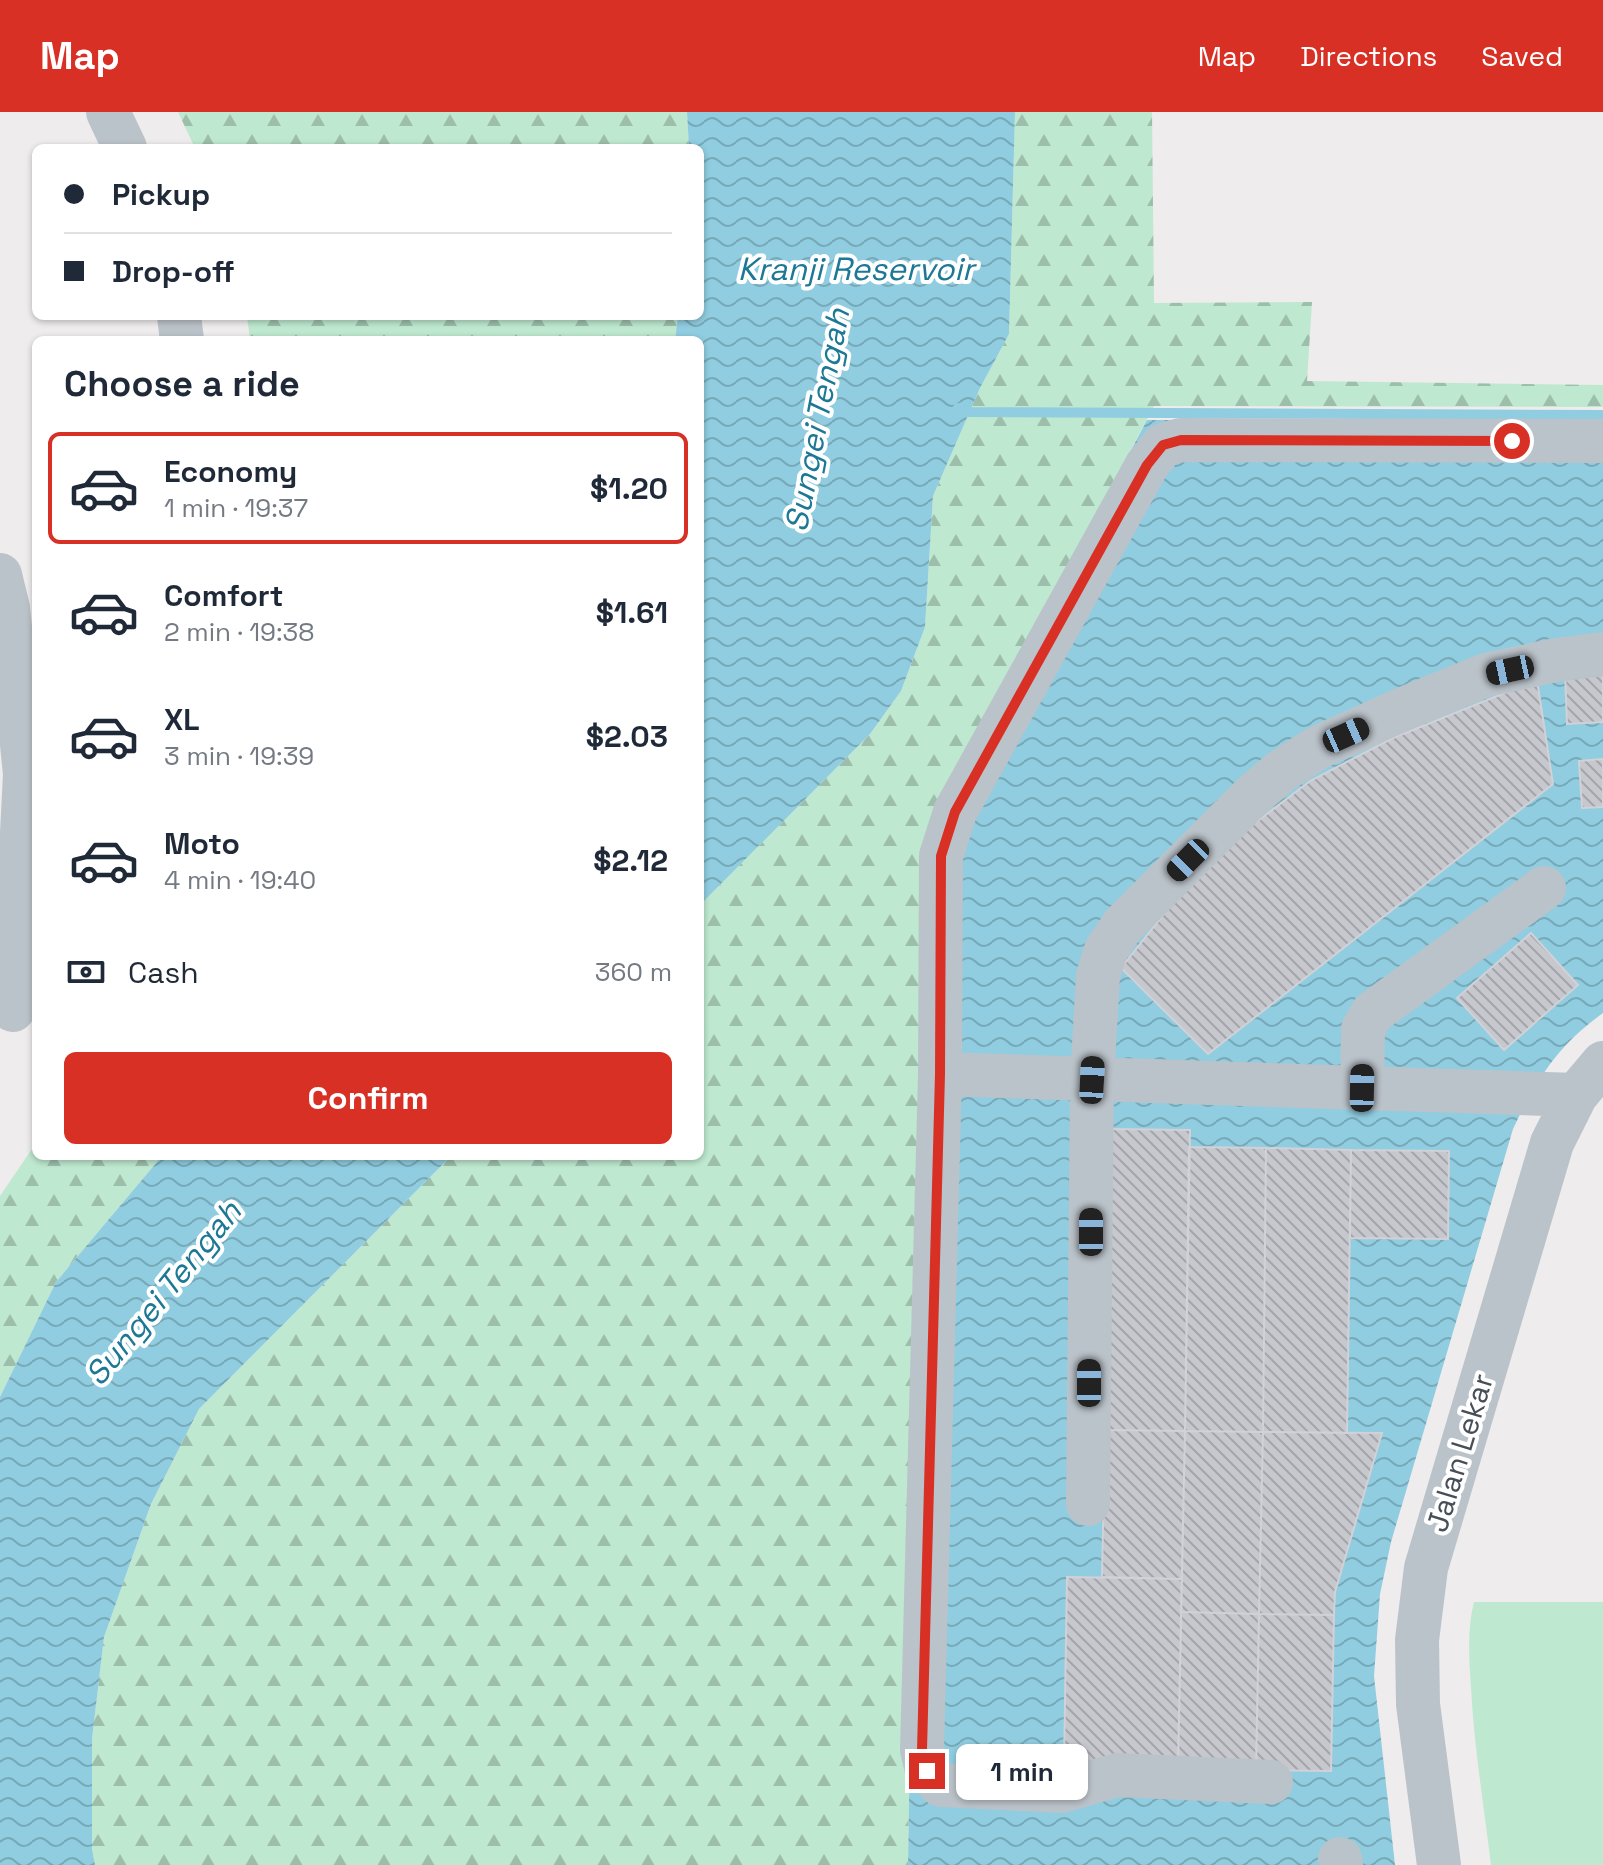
<!DOCTYPE html>
<html lang="en">
<head>
<meta charset="utf-8">
<style>
  :root { --surface:#fff; --page:#f6f6f7; --text:#1f2937; --muted:#747a83; --line:#e0e1e3; --accent:#d93025 }
  body { margin:0; font-family:"Space Grotesk",sans-serif; background:var(--page); color:var(--text); height:100vh; display:flex; flex-direction:column; font-size:30px; white-space:nowrap }
  * { box-sizing:border-box; margin:0 }
  p { font-size:26px; color:var(--muted) }
  .icon { flex:none; width:44px; height:44px; fill:none; stroke:currentColor; stroke-width:2; stroke-linecap:round; stroke-linejoin:round }
  .map { position:relative; flex:1; overflow:hidden }
  .drawer { position:absolute; left:32px; top:224px; width:672px; height:824px; display:flex; flex-direction:column; background:var(--surface); border-radius:12px; box-shadow:0 2px 6px #0004 }
  .drawer>* { flex:none }
  .banner { position:absolute; left:32px; top:32px; width:672px; height:176px; border-radius:12px; box-shadow:0 2px 6px #0004; display:grid; align-content:center; height:176px; padding:0 32px; background:var(--surface) }
  .end { position:absolute; width:36px; height:36px; margin:-18px; border:10px solid #d93025; background:#fff; box-shadow:0 0 0 4px #fff }
  .from { border-radius:50% }
  .bubble { position:absolute; height:56px; border-radius:12px; background:var(--surface); box-shadow:0 2px 6px #0004; font-size:26px; font-weight:700; line-height:56px; text-align:center }
  .car { position:absolute; width:24px; height:48px; margin:-24px -12px; border-radius:10px; box-shadow:0 0 6px 2px #0007; background:linear-gradient(#222 24%,#8ab4d8 0 40%,#222 0 76%,#8ab4d8 0 86%,#222 0) }
  .banner b { display:flex; align-items:center; gap:28px; height:76px; font-size:30px }
  .banner b+b { border-top:2px solid var(--line) }
  .banner i { width:20px; height:20px; background:var(--text) }
  ul { padding:0; list-style:none }
  li { display:flex; align-items:center; gap:24px; height:112px; margin:0 16px 12px; padding:0 16px; border:4px solid transparent; border-radius:12px }
  li div { flex:1 }
  li b { display:block; font-size:30px }
  li em { font-style:normal; font-weight:700 }
  li.current { border-color:var(--accent) }
  li>.icon { width:72px; height:72px; stroke-width:1.5 }
  h2 { padding:0 32px; font-size:36px; line-height:96px }
  .pay { display:flex; align-items:center; gap:20px; height:88px; padding:0 32px; font-size:30px }
  .pay p { margin-inline-start:auto }
  .button { display:flex; gap:16px; margin-top:auto; padding:16px 32px }
  .button a { flex:1; height:92px; border-radius:12px; background:var(--accent); color:#fff; font-size:32px; font-weight:700; line-height:92px; text-align:center }
  header { display:flex; align-items:center; gap:48px; box-sizing:border-box; height:112px; padding:0 40px; background:var(--accent); color:#fff }
  header strong { font-size:38px }
  nav { display:flex; gap:44px; margin-inline-start:auto; font-size:28px }
  .map>svg:first-child { display:block }
  .grass { fill:#bee8cf }
  .forest { fill:url(#forest-firs) }
  .water { fill:url(#water-waves) }
  .lines { fill:none; stroke-linecap:round; stroke-linejoin:round }
  .stream { stroke:#90cde0; stroke-width:10 }
  .building { fill:url(#building-back-hatch); stroke:#d0d2d7; stroke-width:2 }
  .minor { stroke:#bbc3ca; stroke-width:44 }
  .route { stroke:#d93025; stroke-width:10 }
  .labels { text-anchor:middle; stroke-width:8; stroke-linejoin:round; paint-order:stroke }
  .street-label { font-size:30px; fill:#464e57; stroke:#fff }
  .water-label { font-size:32px; font-style:italic; fill:#1c7894; stroke:#fff }
</style>
</head>
<body>
<header>
<strong>Map</strong>
<nav><a>Map</a><a>Directions</a><a>Saved</a></nav>
</header>
<div class="map">
<svg width="1603" height="1753" viewBox="0 0 1603 1753">
  <defs>
    <pattern id="forest-firs" width="22" height="20" patternUnits="userSpaceOnUse" patternTransform="scale(2)"><rect width="22" height="20" fill="#bee8cf"/><path d="M5 1l3.5 6h-7zM16 11l3.5 6h-7z" fill="#9cbeab"/></pattern>
    <pattern id="water-waves" width="16" height="10" patternUnits="userSpaceOnUse" patternTransform="scale(2)"><rect width="16" height="10" fill="#90cde0"/><path d="M0 5q4-4 8 0t8 0" fill="none" stroke="#77a9b8"/></pattern>
    <pattern id="building-back-hatch" width="6" height="6" patternUnits="userSpaceOnUse" patternTransform="scale(2)"><rect width="6" height="6" fill="#c7c8ce"/><path d="M-1 5l2 2M0 0l6 6M5-1l2 2" fill="none" stroke="#a3a5aa"/></pattern>
  </defs>
  <rect width="100%" height="100%" fill="#eeecec"/>
  <path class="grass" d="M1474,1490H1603V1753H1491C1484,1694 1474,1635 1471,1575C1469,1546 1467,1518 1474,1490Z"/>
  <path class="forest" d="M178,0H687L689,36H195Z
    M1015,0H1152L1154,191L1312,190L1307,269L1603,273V295L1154,294L925,724L908,1753H95L92,1737V1627L104,1525L151,1392L199,1297L451,1044H700V793L870,622L901,579L925,515L933,384L980,276L1009,222Z
    M247,204H678L675,228H250Z
    M36,1031V1044H162L56,1170L0,1285V1084Z"/>
  <path class="water" d="M687,0H1015L1009,222L980,276L933,384L925,515L901,579L870,622L700,793V228H675L678,204H700V36H689Z
    M1147,308H1603V901C1558,933 1536,968 1513,1017L1391,1430L1380,1482L1374,1564L1395,1753H908L925,724Z
    M162,1044H451L199,1297L151,1392L104,1525L92,1627V1737L95,1753H0V1285L56,1170Z"/>
  <g class="lines">
    <path class="stream" d="M958,296L969,300L1603,303"/>
  </g>
  <path class="building" d="M1603,558V610L1567,612L1565,560Z
    M1537,568L1553,672L1208,942L1121,856L1199,758L1246,718L1310,669L1393,626Z
    M1603,647V695L1582,696L1579,649Z
    M1531,821L1578,873L1504,938L1457,886Z
    M1110,1017L1190,1018L1185,1319L1105,1318Z
    M1189,1035L1266,1036L1263,1320L1185,1319Z
    M1266,1036L1351,1038L1347,1321L1263,1320Z
    M1351,1038L1449,1039L1448,1127L1350,1126Z
    M1105,1318L1185,1319L1182,1467L1102,1465Z
    M1185,1319L1263,1320L1259,1502L1181,1500Z
    M1263,1320L1382,1321L1335,1480L1334,1503L1259,1502Z
    M1067,1465L1182,1467L1178,1656L1064,1654Z
    M1181,1500L1259,1502L1256,1658L1178,1656Z
    M1259,1502L1334,1503L1331,1659L1256,1658Z"/>
  <g class="lines">
    <path class="minor" d="M108,0L125,36
      M179,204L182,228
      M0,463L8,496L25,662L13,898
      M940,962L1576,983
      M1362,976L1363,917L1372,901L1544,776
      M1088,1392L1092,968L1098,864L1106,838L1123,813L1252,684L1280,660L1317,636L1403,597L1486,563L1556,548L1603,542
      M1271,1670L1117,1663L1062,1679L941,1673L927,1659L922,1638L940,962L941,744L955,700L1147,353L1163,333L1181,328L1603,329
      M1340,1747L1341,1753
      M1439,1753L1418,1592L1417,1528L1426,1456L1552,1031L1576,983L1603,951"/>
  </g>
  <g class="lines">
    <path class="route" d="M927,1659L922,1638L940,962L941,744L955,700L1147,353L1163,333L1181,328L1512,329"/>
  </g>
  <g class="labels">
    <g class="street-label">
      <text transform="translate(1460 1341) rotate(-73)" y="10">Jalan Lekar</text>
    </g>
    <g class="water-label">
      <text x="856" y="168">Kranji Reservoir</text>
      <text transform="translate(817 308) rotate(-79)" y="11">Sungei Tengah</text>
      <text transform="translate(163 1181) rotate(-51)" y="11">Sungei Tengah</text>
    </g>
  </g>
</svg>
<i class="end from" style="left:1512px;top:329px"></i>
<i class="end" style="left:927px;top:1659px"></i>
<div class="bubble" style="left:956px;top:1632px;width:132px">1 min</div>
<i class="car" style="left:1510px;top:558px;rotate:258deg"></i>
<i class="car" style="left:1346px;top:623px;rotate:66deg"></i>
<i class="car" style="left:1188px;top:748px;rotate:225deg"></i>
<i class="car" style="left:1092px;top:968px;rotate:3deg"></i>
<i class="car" style="left:1362px;top:976px;rotate:1deg"></i>
<i class="car" style="left:1091px;top:1120px;rotate:0deg"></i>
<i class="car" style="left:1089px;top:1271px;rotate:0deg"></i>
<div class="banner">
<b><i class="from"></i>Pickup</b>
<b><i></i>Drop-off</b>
</div>
<section class="drawer">
<h2>Choose a ride</h2>
<ul>
<li class="current"><svg class="icon" aria-label="car" viewBox="0 0 24 24"><path d="M5 17H2v-5l4-1 3-4h7l3 4 3 1v5h-3M9 17h6M6 11h13"/><circle cx="7" cy="17" r="2"/><circle cx="17" cy="17" r="2"/></svg><div><b>Economy</b><p>1 min · 19:37</p></div><em>$1.20</em></li>
<li><svg class="icon" aria-label="car" viewBox="0 0 24 24"><path d="M5 17H2v-5l4-1 3-4h7l3 4 3 1v5h-3M9 17h6M6 11h13"/><circle cx="7" cy="17" r="2"/><circle cx="17" cy="17" r="2"/></svg><div><b>Comfort</b><p>2 min · 19:38</p></div><em>$1.61</em></li>
<li><svg class="icon" aria-label="car" viewBox="0 0 24 24"><path d="M5 17H2v-5l4-1 3-4h7l3 4 3 1v5h-3M9 17h6M6 11h13"/><circle cx="7" cy="17" r="2"/><circle cx="17" cy="17" r="2"/></svg><div><b>XL</b><p>3 min · 19:39</p></div><em>$2.03</em></li>
<li><svg class="icon" aria-label="car" viewBox="0 0 24 24"><path d="M5 17H2v-5l4-1 3-4h7l3 4 3 1v5h-3M9 17h6M6 11h13"/><circle cx="7" cy="17" r="2"/><circle cx="17" cy="17" r="2"/></svg><div><b>Moto</b><p>4 min · 19:40</p></div><em>$2.12</em></li>
</ul>
<div class="pay"><svg class="icon" aria-label="cash" viewBox="0 0 24 24"><path d="M3 7h18v10H3z"/><circle cx="12" cy="12" r="2"/></svg>Cash<p>360 m</p></div>
<div class="button"><a>Confirm</a></div>
</section>
</div>
</body>
</html>
